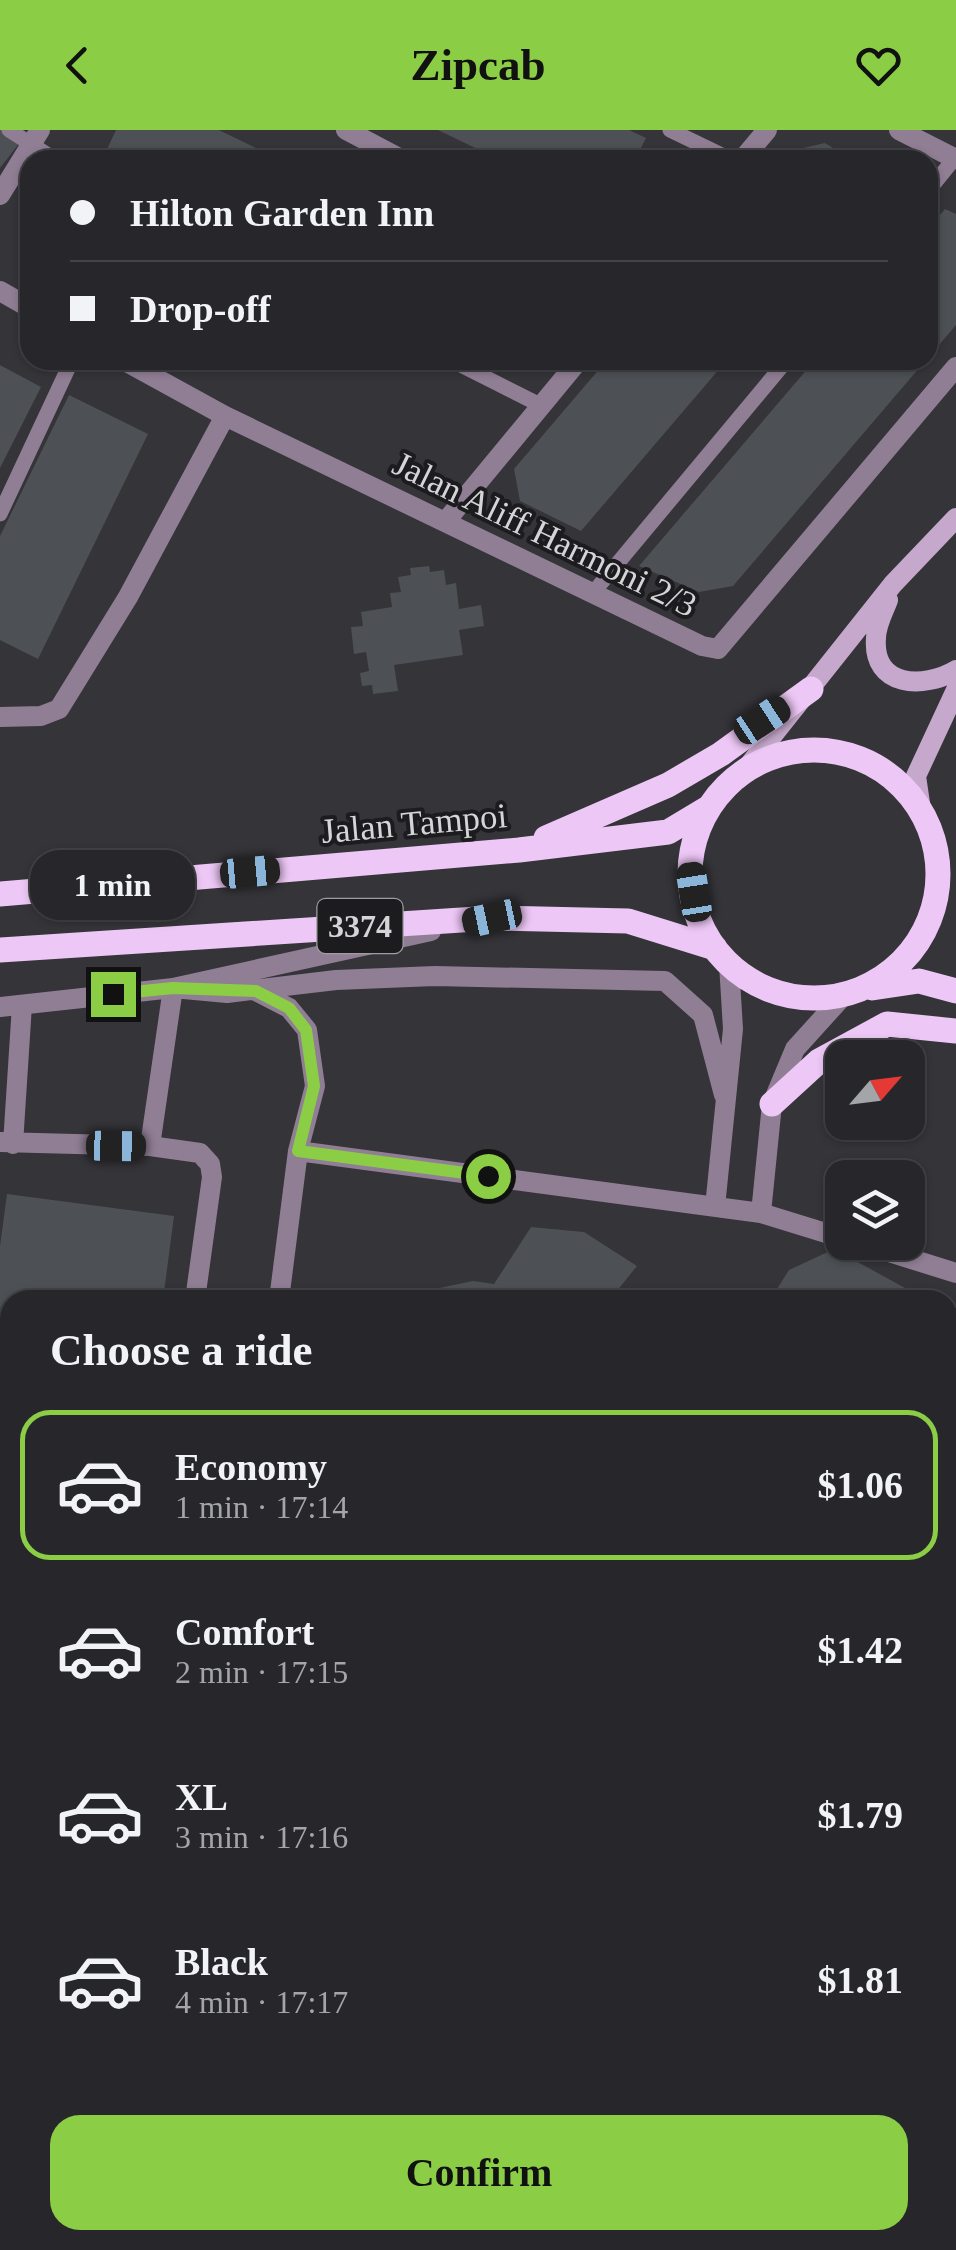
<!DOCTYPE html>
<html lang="en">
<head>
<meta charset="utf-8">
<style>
  :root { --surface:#27272b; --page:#2f2f33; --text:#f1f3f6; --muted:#a4a5a9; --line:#434447; --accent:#8bce46 }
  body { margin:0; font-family:"Times New Roman",serif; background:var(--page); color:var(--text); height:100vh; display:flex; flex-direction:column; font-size:38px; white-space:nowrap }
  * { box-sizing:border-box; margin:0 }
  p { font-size:32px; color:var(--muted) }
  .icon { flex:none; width:55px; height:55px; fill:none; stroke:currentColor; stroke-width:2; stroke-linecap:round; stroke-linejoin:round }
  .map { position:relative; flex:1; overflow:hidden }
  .details { position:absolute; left:0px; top:1160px; width:958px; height:960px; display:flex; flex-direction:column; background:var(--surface); border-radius:30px 30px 0 0; box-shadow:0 2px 8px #0004,0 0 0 2px var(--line) }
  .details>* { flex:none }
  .top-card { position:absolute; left:20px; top:20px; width:918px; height:220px; border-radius:30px; box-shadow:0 2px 8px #0004,0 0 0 2px var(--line); display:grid; align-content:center; height:220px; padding:0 50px; background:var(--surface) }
  .needle { width:65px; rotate:62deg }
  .tools { position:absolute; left:825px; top:910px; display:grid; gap:20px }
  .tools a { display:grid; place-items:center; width:100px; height:100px; border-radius:20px; background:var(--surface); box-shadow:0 2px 8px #0004,0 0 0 2px var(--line); font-size:50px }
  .end { position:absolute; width:45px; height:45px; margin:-22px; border:12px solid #8bce46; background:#111; box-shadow:0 0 0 5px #111 }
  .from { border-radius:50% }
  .bubble { position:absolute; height:70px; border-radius:30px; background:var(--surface); box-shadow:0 2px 8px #0004,0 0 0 2px var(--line); font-size:32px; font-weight:800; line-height:70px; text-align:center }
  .car { position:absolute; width:30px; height:60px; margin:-30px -15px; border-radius:12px; box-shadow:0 0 8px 2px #0007; background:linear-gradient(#222 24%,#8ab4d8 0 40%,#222 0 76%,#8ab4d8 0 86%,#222 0) }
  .top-card b { display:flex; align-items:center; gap:35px; height:95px; font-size:38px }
  .top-card b+b { border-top:2px solid var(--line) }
  .top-card i { width:25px; height:25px; background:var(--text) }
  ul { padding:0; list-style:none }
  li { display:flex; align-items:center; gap:30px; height:150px; margin:0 20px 15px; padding:0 30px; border:5px solid transparent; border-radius:30px }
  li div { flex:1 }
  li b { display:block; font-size:38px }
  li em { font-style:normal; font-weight:800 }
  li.selected { border-color:var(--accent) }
  li>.icon { width:90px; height:90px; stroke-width:1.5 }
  h2 { padding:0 50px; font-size:45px; line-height:120px }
  .primary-button { display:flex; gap:20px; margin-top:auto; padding:20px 50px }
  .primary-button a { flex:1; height:115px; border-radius:30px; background:var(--accent); color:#111; font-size:40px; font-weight:800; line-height:115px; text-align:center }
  header { display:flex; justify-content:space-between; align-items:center; height:130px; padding:0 50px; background:var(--accent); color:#111; font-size:45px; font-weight:800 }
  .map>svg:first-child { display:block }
  .building { fill:#4d5055 }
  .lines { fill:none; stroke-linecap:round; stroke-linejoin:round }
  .lane { stroke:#907e94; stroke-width:15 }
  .street { stroke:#907e94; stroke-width:20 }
  .secondary { stroke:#c5a8cb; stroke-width:20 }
  .primary { stroke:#edc7f5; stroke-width:25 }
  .route { stroke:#8bce46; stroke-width:12 }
  .labels { text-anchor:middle; stroke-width:8; stroke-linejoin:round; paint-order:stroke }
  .shield { fill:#1c1c1e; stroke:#9e9da0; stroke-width:2.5 }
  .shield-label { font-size:32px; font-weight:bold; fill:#d5d4d8 }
  .street-label { font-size:35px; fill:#d5d4d8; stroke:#1c1c1e }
</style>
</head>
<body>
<header><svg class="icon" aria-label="back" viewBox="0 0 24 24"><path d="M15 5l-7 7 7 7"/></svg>Zipcab<svg class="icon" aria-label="heart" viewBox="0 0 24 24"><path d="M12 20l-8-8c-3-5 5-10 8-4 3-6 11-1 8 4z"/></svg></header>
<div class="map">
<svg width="956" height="2120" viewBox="0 0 956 2120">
  <rect width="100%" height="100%" fill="#343439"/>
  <path class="building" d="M0,0H8L21,11L0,38Z
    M116,0H219L281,30H102Z
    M438,0H629L646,8L635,30H500Z
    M825,13L852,30H779L786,22Z
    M945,79L956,84V195L928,228V99Z
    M607,230H727L581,401L520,371L514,339Z
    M815,230H926L733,456L699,462L639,436Z
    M0,235L41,257L0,338Z
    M69,265L148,304L38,529L0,510V406Z
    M429,436L430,442L444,440L446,455L456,453L459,479L481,475L484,496L459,500L463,525L394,535L398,561L373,564L372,555L362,556L360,543L369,541L366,522L354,524L351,497L363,496L361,482L392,477L390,463L401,462L398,447L411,445L410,438Z
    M7,1064L174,1086L163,1170H10V2034L0,2032V1116Z
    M531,1097L584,1102L637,1136L616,1162L627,1170H382L473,1151L494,1154Z
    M834,1119L927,1170H770L789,1140Z
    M948,1181L956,1186V2120H207V2110H948Z"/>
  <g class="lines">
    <path class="lane" d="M9,0L56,30
      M670,0L732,30
      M928,61L954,29
      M451,230L542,276
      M0,384L72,230
      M592,464L787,230"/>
    <path class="street" d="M346,0L403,30
      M899,0L956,29
      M742,30L767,0
      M0,65L40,0
      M0,161L30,178
      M123,230L225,286L702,516L718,519L956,237
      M446,391L579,230
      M0,587L41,586L59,579L128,467L225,286
      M173,858L227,863L336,850L435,846L665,851L703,885L724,965
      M256,861L289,878L307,900L315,956L298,1021L279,1170
      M0,877L173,858L431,801
      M0,1012L150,1016L200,1023L210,1034L212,1047L195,1170
      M13,1014L22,875
      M150,1016L173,858
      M298,1021L761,1083L842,1108
      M715,1077L733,899L729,834
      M761,1083L772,974L795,919L843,866
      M857,1112L956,1143
      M0,2092L10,2093
      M159,2120L161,2110"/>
    <path class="secondary" d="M888,470C884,481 876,495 876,508C872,558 924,559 956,540
      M746,639L893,454L956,388
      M921,680L916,646L956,560"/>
    <path class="primary" d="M690 744a124 124 0 1 1 248 0a124 124 0 1 1-248 0Z
      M546,708L668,655L721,624L811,559
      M0,764L519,720L668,702L708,678
      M0,820L492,788L628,791L715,818
      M872,858L919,851L956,861
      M772,974L819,931L887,894L956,901"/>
  </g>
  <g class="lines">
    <path class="route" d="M113,864L173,858L256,861L289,878L306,900L314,956L298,1021L488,1046"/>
  </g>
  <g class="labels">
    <rect class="shield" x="317.5" y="769" width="85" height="54" rx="8"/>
    <g class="shield-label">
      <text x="360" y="807">3374</text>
    </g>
    <g class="street-label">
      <text transform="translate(545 404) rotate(26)" y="12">Jalan Aliff Harmoni 2/3</text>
      <text transform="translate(414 693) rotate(-5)" y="12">Jalan Tampoi</text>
    </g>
  </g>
</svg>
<div class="tools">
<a><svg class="needle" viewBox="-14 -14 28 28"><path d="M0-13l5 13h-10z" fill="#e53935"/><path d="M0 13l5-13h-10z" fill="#a4a5a9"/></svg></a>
<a><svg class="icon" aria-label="layers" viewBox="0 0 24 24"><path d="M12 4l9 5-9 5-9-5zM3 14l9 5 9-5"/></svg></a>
</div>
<i class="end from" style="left:488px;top:1046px"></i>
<i class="end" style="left:113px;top:864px"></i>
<div class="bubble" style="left:30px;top:720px;width:165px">1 min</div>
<i class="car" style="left:762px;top:590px;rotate:57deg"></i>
<i class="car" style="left:250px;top:742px;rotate:85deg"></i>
<i class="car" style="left:694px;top:762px;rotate:351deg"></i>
<i class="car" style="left:492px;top:788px;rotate:258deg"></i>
<i class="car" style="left:116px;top:1016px;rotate:91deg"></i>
<div class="top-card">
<b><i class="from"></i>Hilton Garden Inn</b>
<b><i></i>Drop-off</b>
</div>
<section class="details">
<h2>Choose a ride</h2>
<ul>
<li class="selected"><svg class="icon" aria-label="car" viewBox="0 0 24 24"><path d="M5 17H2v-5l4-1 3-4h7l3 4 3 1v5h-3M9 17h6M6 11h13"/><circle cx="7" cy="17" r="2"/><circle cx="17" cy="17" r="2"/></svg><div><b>Economy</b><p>1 min · 17:14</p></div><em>$1.06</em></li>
<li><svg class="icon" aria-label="car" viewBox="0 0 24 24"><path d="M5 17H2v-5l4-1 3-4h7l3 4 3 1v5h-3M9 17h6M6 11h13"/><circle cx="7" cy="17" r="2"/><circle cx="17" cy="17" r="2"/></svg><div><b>Comfort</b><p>2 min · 17:15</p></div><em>$1.42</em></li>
<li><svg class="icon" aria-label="car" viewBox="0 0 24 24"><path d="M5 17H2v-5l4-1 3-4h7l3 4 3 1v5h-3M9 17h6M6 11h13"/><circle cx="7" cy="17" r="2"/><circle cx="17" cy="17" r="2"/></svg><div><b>XL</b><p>3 min · 17:16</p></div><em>$1.79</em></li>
<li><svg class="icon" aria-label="car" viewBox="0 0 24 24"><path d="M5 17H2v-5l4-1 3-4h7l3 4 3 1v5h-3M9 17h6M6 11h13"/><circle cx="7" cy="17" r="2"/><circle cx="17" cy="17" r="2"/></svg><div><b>Black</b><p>4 min · 17:17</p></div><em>$1.81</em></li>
</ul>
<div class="primary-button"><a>Confirm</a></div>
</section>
</div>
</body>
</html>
